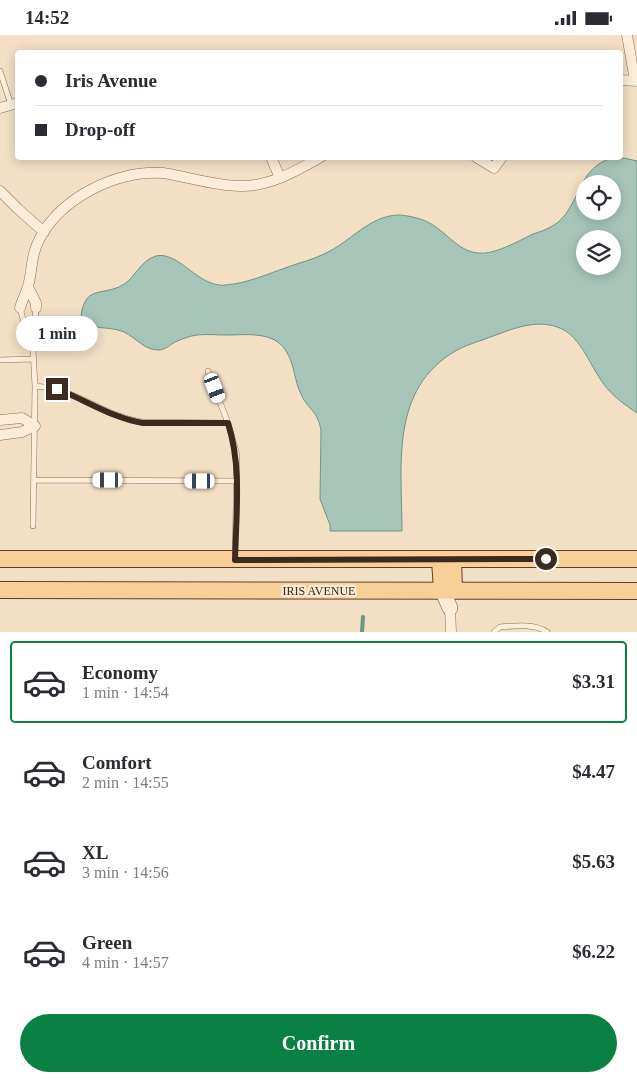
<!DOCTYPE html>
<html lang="en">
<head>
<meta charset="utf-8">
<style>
  :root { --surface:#fff; --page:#f7f7f7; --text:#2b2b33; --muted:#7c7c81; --line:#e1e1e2; --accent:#0b8043 }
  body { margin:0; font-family:"Times New Roman",serif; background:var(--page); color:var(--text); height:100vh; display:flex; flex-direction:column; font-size:19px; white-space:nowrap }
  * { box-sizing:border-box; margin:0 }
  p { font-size:16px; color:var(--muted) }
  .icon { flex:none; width:28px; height:28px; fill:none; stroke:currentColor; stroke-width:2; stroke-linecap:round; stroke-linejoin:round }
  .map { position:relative; height:597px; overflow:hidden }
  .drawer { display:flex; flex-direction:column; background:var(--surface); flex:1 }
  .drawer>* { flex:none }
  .top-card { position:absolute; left:15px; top:15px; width:608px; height:110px; border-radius:5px; box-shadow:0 2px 12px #0003; display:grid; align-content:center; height:110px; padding:0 20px; background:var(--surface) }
  .fabs { position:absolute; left:576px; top:140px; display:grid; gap:10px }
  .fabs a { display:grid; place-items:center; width:45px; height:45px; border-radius:50%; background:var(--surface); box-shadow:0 2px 12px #0003; font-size:25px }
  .end { position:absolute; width:22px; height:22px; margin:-11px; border:6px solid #3e291d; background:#fff; box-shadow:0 0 0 2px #fff }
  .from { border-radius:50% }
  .bubble { position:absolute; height:35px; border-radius:18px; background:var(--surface); box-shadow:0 2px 12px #0003; font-size:16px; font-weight:800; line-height:35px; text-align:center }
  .car { position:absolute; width:15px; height:30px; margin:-15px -8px; border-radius:6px; box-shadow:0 0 4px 1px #0007; background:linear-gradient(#fff 24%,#345 0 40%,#fff 0 76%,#345 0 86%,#fff 0) }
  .top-card b { display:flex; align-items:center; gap:18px; height:48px; font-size:19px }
  .top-card b+b { border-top:1px solid var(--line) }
  .top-card i { width:12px; height:12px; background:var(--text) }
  ul { padding:9px 0 0; list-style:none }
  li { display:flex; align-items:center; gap:15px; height:82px; margin:0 10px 8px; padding:0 10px; border:2px solid transparent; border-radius:5px }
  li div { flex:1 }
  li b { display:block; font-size:19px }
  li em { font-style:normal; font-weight:800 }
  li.on { border-color:var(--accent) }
  li>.icon { width:45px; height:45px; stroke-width:1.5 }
  .primary-button { display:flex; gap:10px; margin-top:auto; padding:10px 20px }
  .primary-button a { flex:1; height:58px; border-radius:30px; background:var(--accent); color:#fff; font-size:20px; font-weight:800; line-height:58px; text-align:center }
  .status { display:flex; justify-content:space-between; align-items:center; height:35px; padding:0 25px; background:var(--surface); direction:ltr }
  .status svg { height:14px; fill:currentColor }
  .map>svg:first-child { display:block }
  .water { fill:#a6c5b8; stroke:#6c9585; fill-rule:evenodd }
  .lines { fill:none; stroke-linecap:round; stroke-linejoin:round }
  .stream { stroke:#6c9585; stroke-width:4 }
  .lane-casing { stroke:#8f6e58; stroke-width:6 }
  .street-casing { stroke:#8f6e58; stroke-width:11 }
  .secondary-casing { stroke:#714f3b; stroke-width:16 }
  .primary-casing { stroke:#5d3d2d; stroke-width:18 }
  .lane { stroke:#fcedd8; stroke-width:5 }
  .street { stroke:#fcedd8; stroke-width:10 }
  .secondary { stroke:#fcedd8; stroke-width:15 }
  .primary { stroke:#f9cf99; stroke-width:16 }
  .route { stroke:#3e291d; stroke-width:6 }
  .labels { text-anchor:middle; stroke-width:4.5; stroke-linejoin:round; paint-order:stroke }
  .street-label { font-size:12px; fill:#3e291d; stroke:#f9ead4 }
</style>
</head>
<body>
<div class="status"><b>14:52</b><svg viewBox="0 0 49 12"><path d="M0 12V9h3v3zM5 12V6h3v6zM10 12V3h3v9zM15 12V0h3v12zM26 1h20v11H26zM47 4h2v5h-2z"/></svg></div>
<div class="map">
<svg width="637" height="597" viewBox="0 0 637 597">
  <rect width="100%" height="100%" fill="#f2dfc4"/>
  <path class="water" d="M611,123H624L637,126V378C624,369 612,361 603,348C591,332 581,303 562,294C539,283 515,293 493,301C481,306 468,309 457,315C389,354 402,430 402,496H330V490L320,464L321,395C317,374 307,374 301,359C294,345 295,330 286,316C274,296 248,300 227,300C217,300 207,299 197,300C189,301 182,304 175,307C170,310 165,315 158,315C142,315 133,298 118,295C102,291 92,296 81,281C85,252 99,260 119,252C134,246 140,225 156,221C177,216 195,247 219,250C224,251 230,249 234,249C252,246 268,239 285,233C298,228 312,225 324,219C351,207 369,180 400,180C411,181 424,184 433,190C454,204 465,225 495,216C508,212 521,205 533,199C540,197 548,194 554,190C558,188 562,183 565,180C582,157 581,134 611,123ZM585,149H612V176H585ZM585,204H612V231H585Z"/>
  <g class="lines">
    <path class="stream" d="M362,597L363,582"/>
    <defs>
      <path id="lane" d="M0,36L11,70
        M20,273L24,288L32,297
        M0,325L33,324
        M208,336L228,388L237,420L235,522
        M35,351C43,352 51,352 59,355C88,364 112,383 143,387L228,388
        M34,445L237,446
        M33,491L35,351L32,297L35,288L36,273
        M494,597L500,592C514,591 535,588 547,597"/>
      <path id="street" d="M627,0L635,46
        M620,45L637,46
        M0,73L18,68
        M271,122L280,143
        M476,122L494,133L502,122
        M0,156L18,174L44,197
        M28,252L36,268V273
        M20,273C22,265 26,259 28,251C33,234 30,222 40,203C62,162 117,135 163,138C188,142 216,151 240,151C269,152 296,136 321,122
        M0,385L22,383L35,391
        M0,400L22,397L35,391
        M450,573L451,597"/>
      <path id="secondary" d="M442,555L450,573"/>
      <path id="primary" d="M0,524H637
        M453,524L454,556
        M440,525L442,555
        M0,555L637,556"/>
    </defs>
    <use href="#lane" class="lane-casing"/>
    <use href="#street" class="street-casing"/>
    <use href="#secondary" class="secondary-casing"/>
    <use href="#primary" class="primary-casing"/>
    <use href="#lane" class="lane"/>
    <use href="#street" class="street"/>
    <use href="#secondary" class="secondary"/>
    <use href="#primary" class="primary"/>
  </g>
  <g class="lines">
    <path class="route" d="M57,354C86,365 112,383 143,388H228C242,432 236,479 235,525L546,524"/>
  </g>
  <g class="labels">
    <g class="street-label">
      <text x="319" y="560">IRIS AVENUE</text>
    </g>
  </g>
</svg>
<div class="fabs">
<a><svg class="icon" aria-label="locate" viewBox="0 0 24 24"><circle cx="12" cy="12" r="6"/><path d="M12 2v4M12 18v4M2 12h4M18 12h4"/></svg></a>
<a><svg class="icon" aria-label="layers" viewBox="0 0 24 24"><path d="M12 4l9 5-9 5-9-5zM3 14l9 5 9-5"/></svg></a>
</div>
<i class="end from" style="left:546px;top:524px"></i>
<i class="end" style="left:57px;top:354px"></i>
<div class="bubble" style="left:16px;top:281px;width:82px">1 min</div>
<i class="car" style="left:215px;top:353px;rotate:159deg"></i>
<i class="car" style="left:108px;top:445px;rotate:270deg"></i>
<i class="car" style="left:200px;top:446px;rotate:270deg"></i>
<div class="top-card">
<b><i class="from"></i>Iris Avenue</b>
<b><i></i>Drop-off</b>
</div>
</div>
<section class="drawer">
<ul>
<li class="on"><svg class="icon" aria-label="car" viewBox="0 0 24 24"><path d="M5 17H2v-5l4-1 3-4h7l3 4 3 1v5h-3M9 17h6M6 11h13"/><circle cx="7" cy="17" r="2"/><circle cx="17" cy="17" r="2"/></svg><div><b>Economy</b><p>1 min · 14:54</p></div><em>$3.31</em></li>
<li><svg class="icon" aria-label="car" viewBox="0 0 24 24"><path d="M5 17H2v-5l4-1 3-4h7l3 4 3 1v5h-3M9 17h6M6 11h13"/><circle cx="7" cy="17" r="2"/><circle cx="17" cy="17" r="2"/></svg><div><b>Comfort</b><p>2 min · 14:55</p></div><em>$4.47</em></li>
<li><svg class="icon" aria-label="car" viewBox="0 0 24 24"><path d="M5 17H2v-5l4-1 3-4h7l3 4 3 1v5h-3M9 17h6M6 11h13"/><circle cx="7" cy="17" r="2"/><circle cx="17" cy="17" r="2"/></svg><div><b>XL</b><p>3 min · 14:56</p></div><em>$5.63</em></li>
<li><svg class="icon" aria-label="car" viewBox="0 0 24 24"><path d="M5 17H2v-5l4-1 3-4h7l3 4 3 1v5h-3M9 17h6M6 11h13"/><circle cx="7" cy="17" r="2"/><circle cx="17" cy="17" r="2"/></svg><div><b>Green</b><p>4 min · 14:57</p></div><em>$6.22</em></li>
</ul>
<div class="primary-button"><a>Confirm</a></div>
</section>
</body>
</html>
